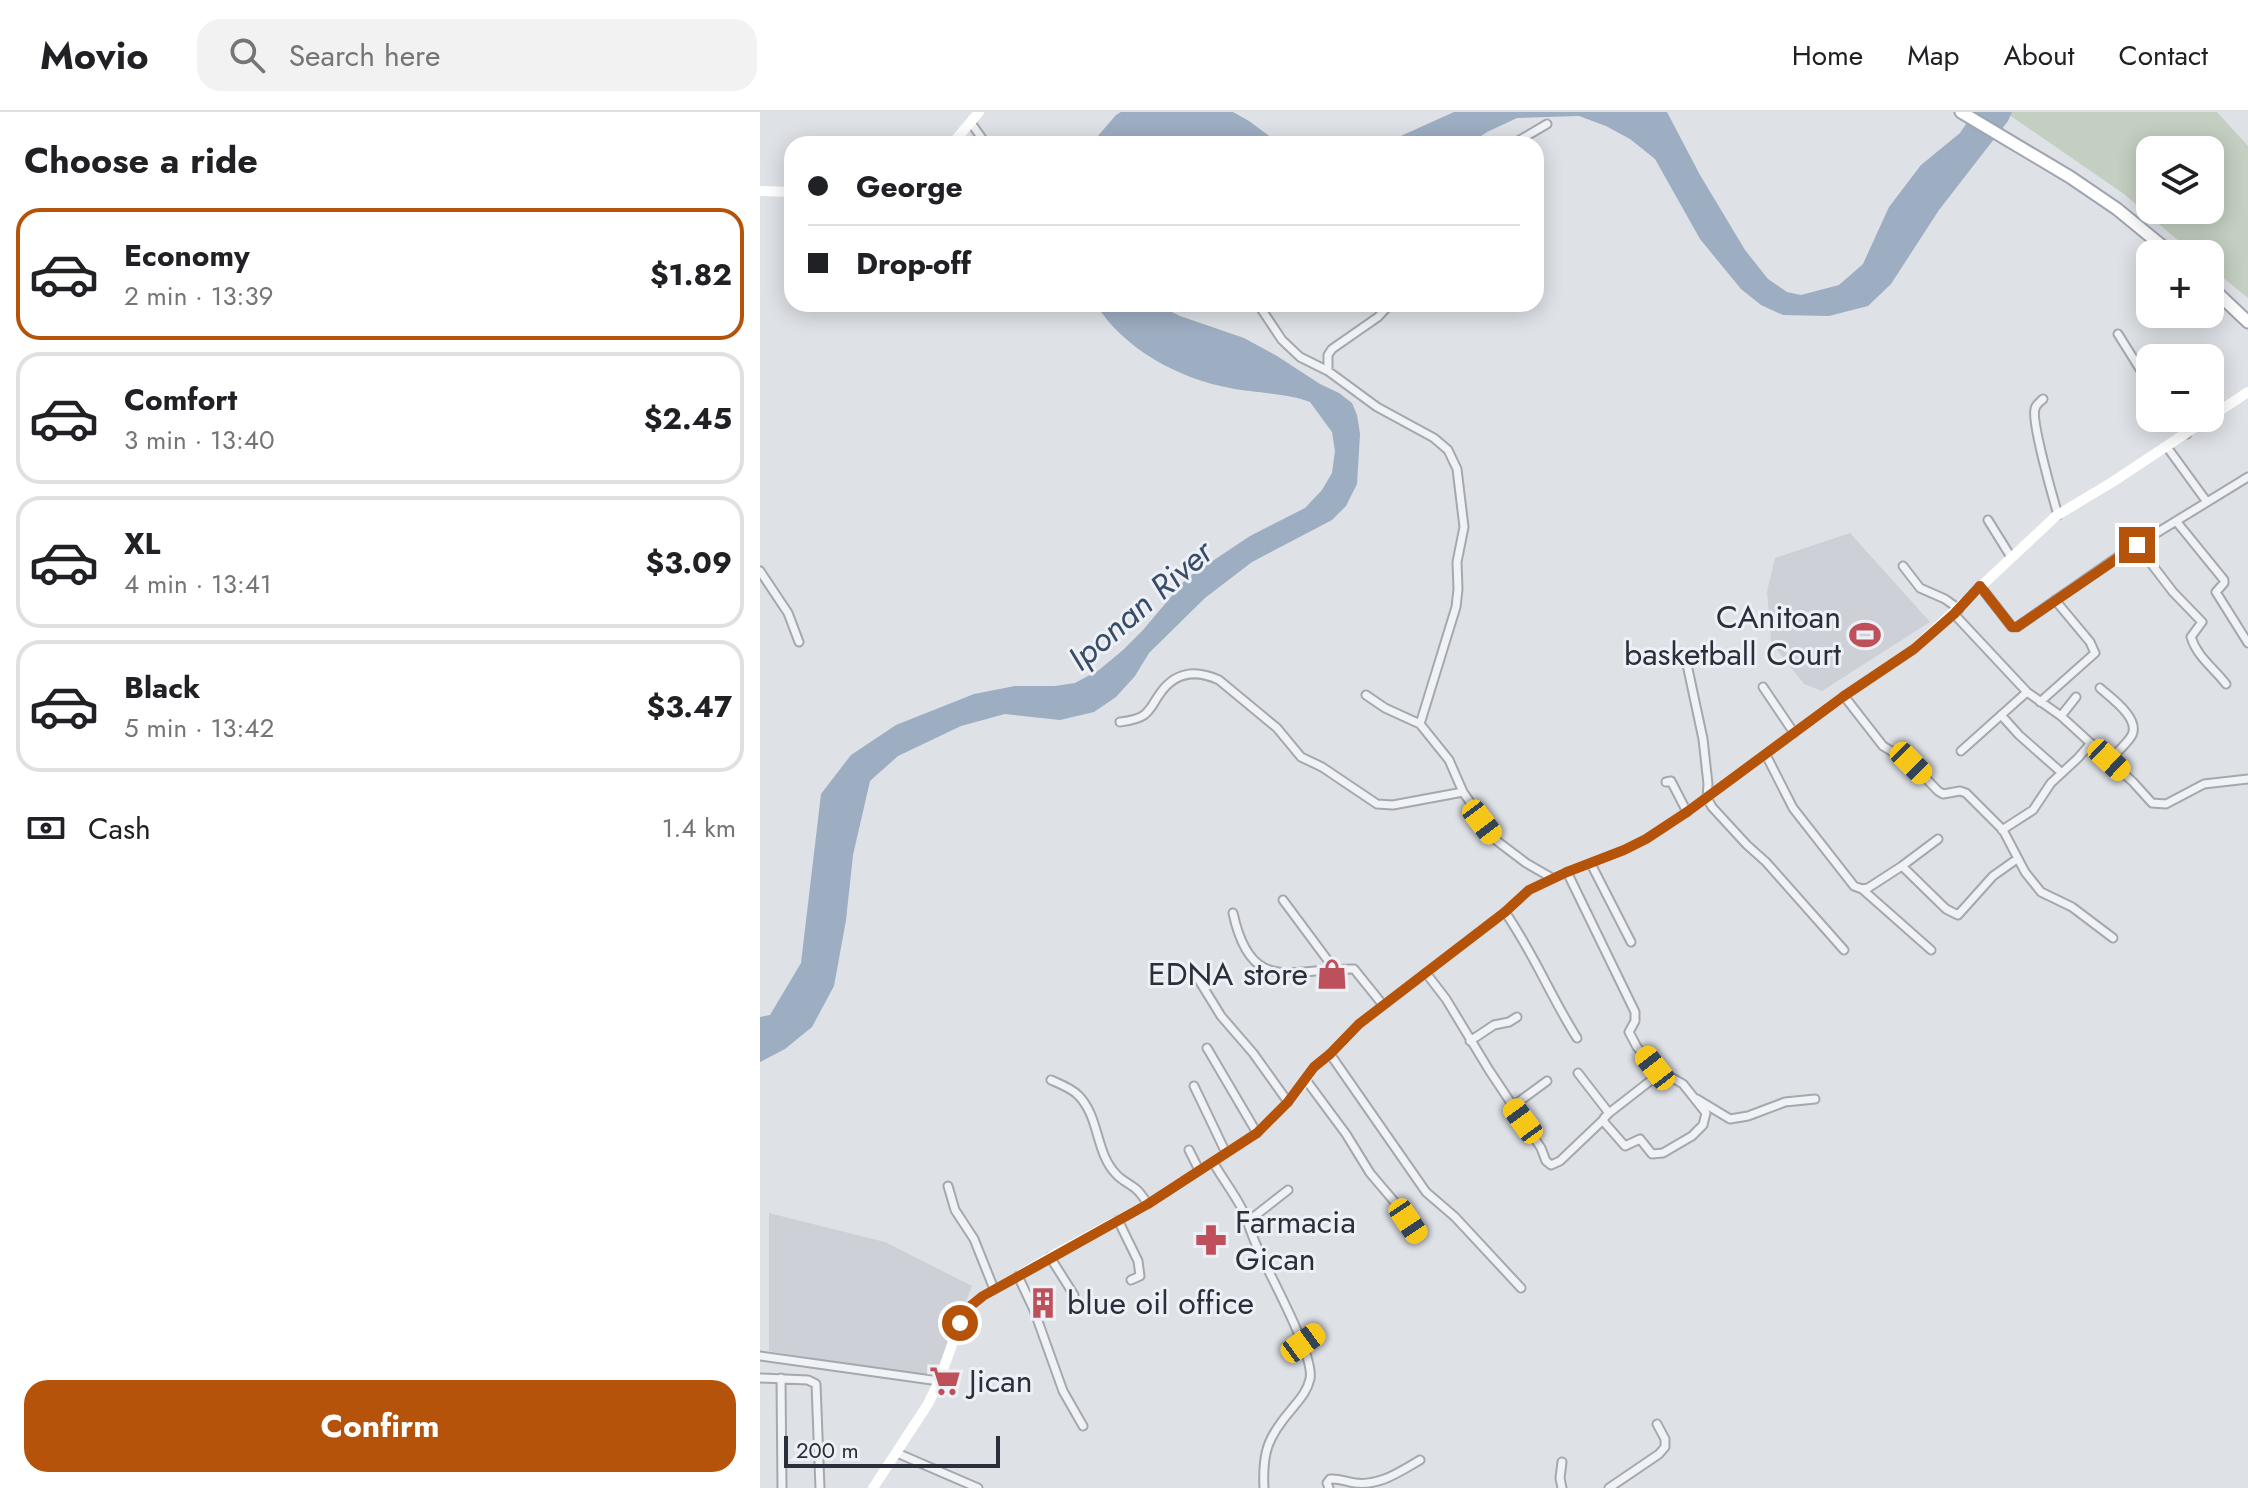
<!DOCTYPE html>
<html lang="en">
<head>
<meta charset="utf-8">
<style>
  :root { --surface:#fff; --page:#f2f2f2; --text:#202124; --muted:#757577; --line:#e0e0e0; --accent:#b45309 }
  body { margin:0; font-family:Jost,sans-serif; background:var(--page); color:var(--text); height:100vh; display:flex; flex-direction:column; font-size:30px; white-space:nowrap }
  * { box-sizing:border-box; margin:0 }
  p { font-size:26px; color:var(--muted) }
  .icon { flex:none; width:44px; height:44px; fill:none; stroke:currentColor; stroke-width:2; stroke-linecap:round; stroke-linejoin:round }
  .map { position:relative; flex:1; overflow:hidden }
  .drawer { display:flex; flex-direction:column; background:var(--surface); width:760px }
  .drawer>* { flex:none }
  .guide { position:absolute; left:24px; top:24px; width:760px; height:176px; border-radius:24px; box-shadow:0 4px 20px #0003; display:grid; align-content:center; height:176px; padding:0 24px; background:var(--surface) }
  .tools { position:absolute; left:1376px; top:24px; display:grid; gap:16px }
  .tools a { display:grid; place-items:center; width:88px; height:88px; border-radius:16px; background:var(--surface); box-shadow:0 4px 20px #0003; font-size:40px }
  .scale { position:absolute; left:24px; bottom:20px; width:216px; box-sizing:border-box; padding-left:8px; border:4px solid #292f3b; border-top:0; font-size:22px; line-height:28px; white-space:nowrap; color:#292f3b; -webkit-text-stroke:6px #edf0f4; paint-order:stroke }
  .end { position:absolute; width:36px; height:36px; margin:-18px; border:10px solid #b45309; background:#fff; box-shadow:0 0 0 4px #fff }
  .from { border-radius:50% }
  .car { position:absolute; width:24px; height:48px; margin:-24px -12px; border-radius:10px; box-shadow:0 0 6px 2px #0007; background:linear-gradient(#f5c518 24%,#345 0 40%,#f5c518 0 76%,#345 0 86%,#f5c518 0) }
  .guide b { display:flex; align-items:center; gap:28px; height:76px; font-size:30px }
  .guide b+b { border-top:2px solid var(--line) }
  .guide i { width:20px; height:20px; background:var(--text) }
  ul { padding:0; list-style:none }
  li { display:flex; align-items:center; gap:24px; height:132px; margin:0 16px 12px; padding:0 8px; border:4px solid var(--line); border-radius:24px }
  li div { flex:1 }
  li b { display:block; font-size:30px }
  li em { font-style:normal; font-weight:700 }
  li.selected { border-color:var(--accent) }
  li>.icon { width:72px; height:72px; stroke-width:1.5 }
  h2 { padding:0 24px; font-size:36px; line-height:96px }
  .pay { display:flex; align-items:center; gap:20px; height:88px; padding:0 24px; font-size:30px }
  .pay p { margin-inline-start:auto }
  .action { display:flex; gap:16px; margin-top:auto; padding:16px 24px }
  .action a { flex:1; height:92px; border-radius:24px; background:var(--accent); color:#fff; font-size:32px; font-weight:700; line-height:92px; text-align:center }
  header { display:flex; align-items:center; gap:48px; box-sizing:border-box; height:112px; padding:0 40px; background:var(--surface); border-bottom:2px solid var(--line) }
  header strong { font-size:38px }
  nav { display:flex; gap:44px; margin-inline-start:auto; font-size:28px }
  .search { width:560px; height:72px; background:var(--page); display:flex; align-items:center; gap:20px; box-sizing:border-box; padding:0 28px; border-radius:24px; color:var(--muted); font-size:30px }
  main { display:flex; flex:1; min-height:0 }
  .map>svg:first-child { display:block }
  .built { fill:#cdd0d7 }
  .green { fill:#c3cfc0; fill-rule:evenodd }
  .water { fill:#9dadc2 }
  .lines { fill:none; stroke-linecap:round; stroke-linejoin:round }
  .street-casing { stroke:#a4a8af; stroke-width:11 }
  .primary-casing { stroke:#9fa5b0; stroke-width:15 }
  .street { stroke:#f0f2f5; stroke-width:7 }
  .secondary { stroke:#fff; stroke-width:10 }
  .primary { stroke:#fff; stroke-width:11 }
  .route { stroke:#b45309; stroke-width:10 }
  .labels { text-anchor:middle; stroke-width:6; stroke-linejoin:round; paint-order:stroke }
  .poi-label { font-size:32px; fill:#292f3b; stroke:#edf0f4; text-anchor:start }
  .water-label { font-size:34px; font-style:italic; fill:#384c6a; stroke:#edf0f4 }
</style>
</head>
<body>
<header>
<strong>Movio</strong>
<div class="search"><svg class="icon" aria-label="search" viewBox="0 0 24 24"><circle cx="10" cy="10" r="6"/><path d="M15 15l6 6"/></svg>Search here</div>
<nav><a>Home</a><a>Map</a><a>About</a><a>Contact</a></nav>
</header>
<main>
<section class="drawer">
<h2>Choose a ride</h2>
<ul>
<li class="selected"><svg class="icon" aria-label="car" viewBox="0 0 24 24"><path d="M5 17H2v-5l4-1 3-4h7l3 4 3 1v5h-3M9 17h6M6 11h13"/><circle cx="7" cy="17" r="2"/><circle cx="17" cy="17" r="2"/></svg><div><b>Economy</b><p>2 min · 13:39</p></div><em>$1.82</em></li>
<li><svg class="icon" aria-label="car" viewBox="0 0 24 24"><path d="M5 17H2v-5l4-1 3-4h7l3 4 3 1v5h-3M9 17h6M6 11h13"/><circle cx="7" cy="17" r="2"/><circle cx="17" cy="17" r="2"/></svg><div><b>Comfort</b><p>3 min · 13:40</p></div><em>$2.45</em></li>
<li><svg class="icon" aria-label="car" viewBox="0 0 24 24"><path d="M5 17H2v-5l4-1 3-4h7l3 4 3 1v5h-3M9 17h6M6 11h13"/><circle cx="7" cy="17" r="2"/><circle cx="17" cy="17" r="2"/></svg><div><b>XL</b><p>4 min · 13:41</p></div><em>$3.09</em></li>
<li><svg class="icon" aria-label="car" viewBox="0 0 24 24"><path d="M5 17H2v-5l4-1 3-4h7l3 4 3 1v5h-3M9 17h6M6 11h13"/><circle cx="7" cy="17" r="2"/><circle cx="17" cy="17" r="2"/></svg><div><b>Black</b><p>5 min · 13:42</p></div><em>$3.47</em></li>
</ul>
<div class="pay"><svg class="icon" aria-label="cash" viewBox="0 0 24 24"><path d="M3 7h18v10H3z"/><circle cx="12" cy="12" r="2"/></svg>Cash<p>1.4 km</p></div>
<div class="action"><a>Confirm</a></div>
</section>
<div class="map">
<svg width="1488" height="1376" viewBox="0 0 1488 1376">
  <rect width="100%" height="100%" fill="#dee1e6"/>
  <path class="built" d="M1090,421L1170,510L1062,579L1044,572L1011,530L1007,480L1015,446Z
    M9,1101L125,1130L212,1174L176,1267L9,1239Z"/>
  <path class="green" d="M1245,0H1457L1488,34V186L1450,155V142H1434L1364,82ZM1390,38H1450V98H1390Z"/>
  <path class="water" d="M361,0H473L489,9L520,32H443L434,29L401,27L381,32H331L356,3Z
    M694,0H907L940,63L985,138L1008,167L1027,180L1041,183L1079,173L1103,152L1129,95L1161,53L1200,21L1214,0H1252L1248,9L1179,98L1131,172L1108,194L1069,204L1023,203L1001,193L981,177L940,127L895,47L870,27L846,14L819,4L757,6L727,20L709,32H623Z
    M336,192H396L420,204L484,226L517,244L560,272L579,281L592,291L597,303L600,322L597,372L586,394L572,408L492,450L445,486L389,541L375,564L356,585L334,600L300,608L245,602L201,614L138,644L110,669L93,743L86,808L74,874L52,915L25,937L0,950V905L10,903L41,851L61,682L91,643L136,613L214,582L255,574H295L315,571L339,558L363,538L383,518L427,466L490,424L545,396L562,378L572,361L575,339L572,320L550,290C528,281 494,281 470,276C420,267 363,237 336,192Z"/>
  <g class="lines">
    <defs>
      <path id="street" d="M211,11L226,32
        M753,32L787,12
        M498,192L522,228L540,245L568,259L617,295L674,326L688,338L697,357L704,415L697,450L698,477L696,495L660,612L689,648L703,680L737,729L766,751L792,766
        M1358,222L1390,273
        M568,259V243L572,237L618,205L630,192
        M1283,287C1280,290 1276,292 1275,297C1271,309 1293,386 1298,403
        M1413,306L1427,322
        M1407,335L1447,390
        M1228,408L1251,445
        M1416,409L1464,468V471L1456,480L1488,531
        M1377,433L1413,480L1442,510L1431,525C1437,545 1454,556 1466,572
        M1143,454L1160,476L1185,487L1199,497
        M0,459L28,501L39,530
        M1220,474L1252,515H1257L1359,444L1488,365
        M1194,502L1267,580L1301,604L1373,670L1392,691L1406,692L1444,672L1488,667
        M925,543L943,627L948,672L947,686L952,695L987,733L1006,750L1084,838
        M1003,575L1034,621
        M1340,576C1351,586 1380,606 1372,623C1367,632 1357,640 1349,648
        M606,583L625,596L660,612
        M1084,584L1123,634L1151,651L1178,679L1183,682L1200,679L1206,681L1243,718L1265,760L1281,780L1312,795L1353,826
        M1280,590L1335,541L1330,530L1295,488
        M1241,603L1259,623L1302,661
        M1301,604L1316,585
        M360,610C368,609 377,608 384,603C391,598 394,590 399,583C414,560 435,557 459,568L517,616L541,645L562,655L617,692L633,693L703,680
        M1201,639L1267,580
        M1006,643L1033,696L1094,774L1102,777L1108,776L1142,754L1186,797L1198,803L1233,764L1257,747
        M906,670L911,669L927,700
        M1242,718L1273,698L1291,671L1318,646L1331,631
        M831,752L871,830
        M1142,754L1178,727
        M807,760L875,900V909L869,920L877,935L895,956L923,972L946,1001L943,1013L932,1024L903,1041L892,1042L880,1027L865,1034L844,1010V1006L849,1001L818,961
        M1102,777L1171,838
        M523,788L575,858
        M745,800C773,840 791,885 817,926
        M473,801C491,884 531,856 594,857L623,893
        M666,861L686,887L729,958L781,1036L786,1049L791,1053L800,1049L843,1008
        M437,865L461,904L493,941L528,990
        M710,929L734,913L749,910L757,905
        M447,936L497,1021
        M570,942L666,1080L695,1105L761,1176
        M291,968C300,972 311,976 318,983C340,1005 335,1040 356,1062C361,1068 370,1072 376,1077C381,1081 384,1087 388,1092
        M546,968L586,1022L610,1061L638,1094L658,1124
        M434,974L466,1041
        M937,987L970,1007L988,1004L1025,990L1055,987
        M753,994L787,969
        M849,1001L894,966
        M429,1038L439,1058
        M453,1050C462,1066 474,1081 482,1097C488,1110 492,1124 498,1137C509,1162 555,1244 550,1267C547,1280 539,1288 531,1298C508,1325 502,1340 504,1376
        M188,1074L195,1098L214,1127L234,1177
        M358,1108L378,1149L380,1164L371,1168
        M487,1110L528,1078
        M290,1145L314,1183
        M258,1164L274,1198L303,1279L323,1314
        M543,1231L558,1220
        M0,1244L179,1269
        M0,1266L48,1268L56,1272L60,1376
        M21,1266L22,1376
        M137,1341L218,1376
        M802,1350L800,1366L802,1376
        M569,1376L567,1371L570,1367C579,1366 586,1370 595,1371C620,1374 639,1360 660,1348
        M849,1376L899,1342L905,1335V1327L897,1312"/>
      <path id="primary" d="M1201,0L1310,65L1357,97L1412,142
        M1450,174L1488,210"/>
    </defs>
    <use href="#street" class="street-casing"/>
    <use href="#primary" class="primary-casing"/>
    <use href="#street" class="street"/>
    <path class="secondary" d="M192,32L219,0
      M0,79L32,80
      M113,1376L168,1292L179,1269L204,1199L214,1190L290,1145L388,1092L497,1021L528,990L546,968L554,955L570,942L599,912L745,800L769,778L807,760L864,738L886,727L927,700L1084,584L1154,537L1296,404L1354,369L1488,280"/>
    <use href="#primary" class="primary"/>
  </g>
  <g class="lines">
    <path class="route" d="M200,1211L204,1199L223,1184L388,1092L497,1021L528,990L554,955L570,942L599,912L745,800L769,778L807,760L864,738L886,727L927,700L1084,584L1154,537L1194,502L1220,474L1252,515H1257L1377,433"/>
  </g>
  <defs>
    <symbol id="stadium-bare" viewBox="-9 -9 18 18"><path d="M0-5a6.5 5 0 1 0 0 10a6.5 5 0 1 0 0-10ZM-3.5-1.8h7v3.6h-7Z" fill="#be505c" stroke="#edf0f4" stroke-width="2.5" paint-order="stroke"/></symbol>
    <symbol id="shop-bare" viewBox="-9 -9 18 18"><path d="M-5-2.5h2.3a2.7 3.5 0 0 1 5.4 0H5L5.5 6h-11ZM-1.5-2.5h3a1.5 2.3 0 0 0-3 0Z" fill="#be505c" stroke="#edf0f4" stroke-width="2.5" paint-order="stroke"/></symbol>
    <symbol id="pharmacy-bare" viewBox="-9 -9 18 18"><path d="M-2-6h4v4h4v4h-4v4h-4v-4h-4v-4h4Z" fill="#be505c" stroke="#edf0f4" stroke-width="2.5" paint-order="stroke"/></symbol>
    <symbol id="building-bare" viewBox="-9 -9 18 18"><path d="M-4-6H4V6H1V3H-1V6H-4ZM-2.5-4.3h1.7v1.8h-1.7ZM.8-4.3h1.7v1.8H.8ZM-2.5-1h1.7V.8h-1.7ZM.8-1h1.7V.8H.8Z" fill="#be505c" stroke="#edf0f4" stroke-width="2.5" paint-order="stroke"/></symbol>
    <symbol id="supermarket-bare" viewBox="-9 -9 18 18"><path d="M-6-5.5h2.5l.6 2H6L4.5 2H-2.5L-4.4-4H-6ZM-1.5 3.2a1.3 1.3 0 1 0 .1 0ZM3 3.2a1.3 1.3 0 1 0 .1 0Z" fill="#be505c" stroke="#edf0f4" stroke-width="2.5" paint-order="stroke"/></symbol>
  </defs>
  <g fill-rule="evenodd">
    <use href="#stadium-bare" x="1083" y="501" width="44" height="44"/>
    <use href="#shop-bare" x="550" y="840" width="44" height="44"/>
    <use href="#pharmacy-bare" x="429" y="1106" width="44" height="44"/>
    <use href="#building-bare" x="261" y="1169" width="44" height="44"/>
    <use href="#supermarket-bare" x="163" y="1247" width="44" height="44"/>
  </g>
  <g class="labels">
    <g class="poi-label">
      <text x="1081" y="516" text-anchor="end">CAnitoan<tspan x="1081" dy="37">basketball Court</tspan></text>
      <text x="548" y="873" text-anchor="end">EDNA store</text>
      <text x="475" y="1121">Farmacia<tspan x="475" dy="37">Gican</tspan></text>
      <text x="307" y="1202">blue oil office</text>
      <text x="209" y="1280">Jican</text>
    </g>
    <g class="water-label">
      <text transform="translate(380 493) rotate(-41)" y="12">Iponan River</text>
    </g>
  </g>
</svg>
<div class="tools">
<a><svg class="icon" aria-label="layers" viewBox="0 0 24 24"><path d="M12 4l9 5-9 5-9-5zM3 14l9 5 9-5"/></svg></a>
<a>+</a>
<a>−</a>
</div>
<div class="scale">200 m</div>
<i class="end from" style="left:200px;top:1211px"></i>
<i class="end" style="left:1377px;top:433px"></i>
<i class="car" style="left:1349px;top:648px;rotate:133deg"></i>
<i class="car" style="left:1151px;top:651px;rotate:135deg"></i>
<i class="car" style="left:722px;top:710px;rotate:143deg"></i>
<i class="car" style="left:895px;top:956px;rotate:322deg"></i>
<i class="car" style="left:763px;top:1009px;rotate:324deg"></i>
<i class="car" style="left:648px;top:1109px;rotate:146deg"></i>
<i class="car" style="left:543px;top:1231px;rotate:54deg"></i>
<div class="guide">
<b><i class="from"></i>George</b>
<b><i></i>Drop-off</b>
</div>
</div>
</main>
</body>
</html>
